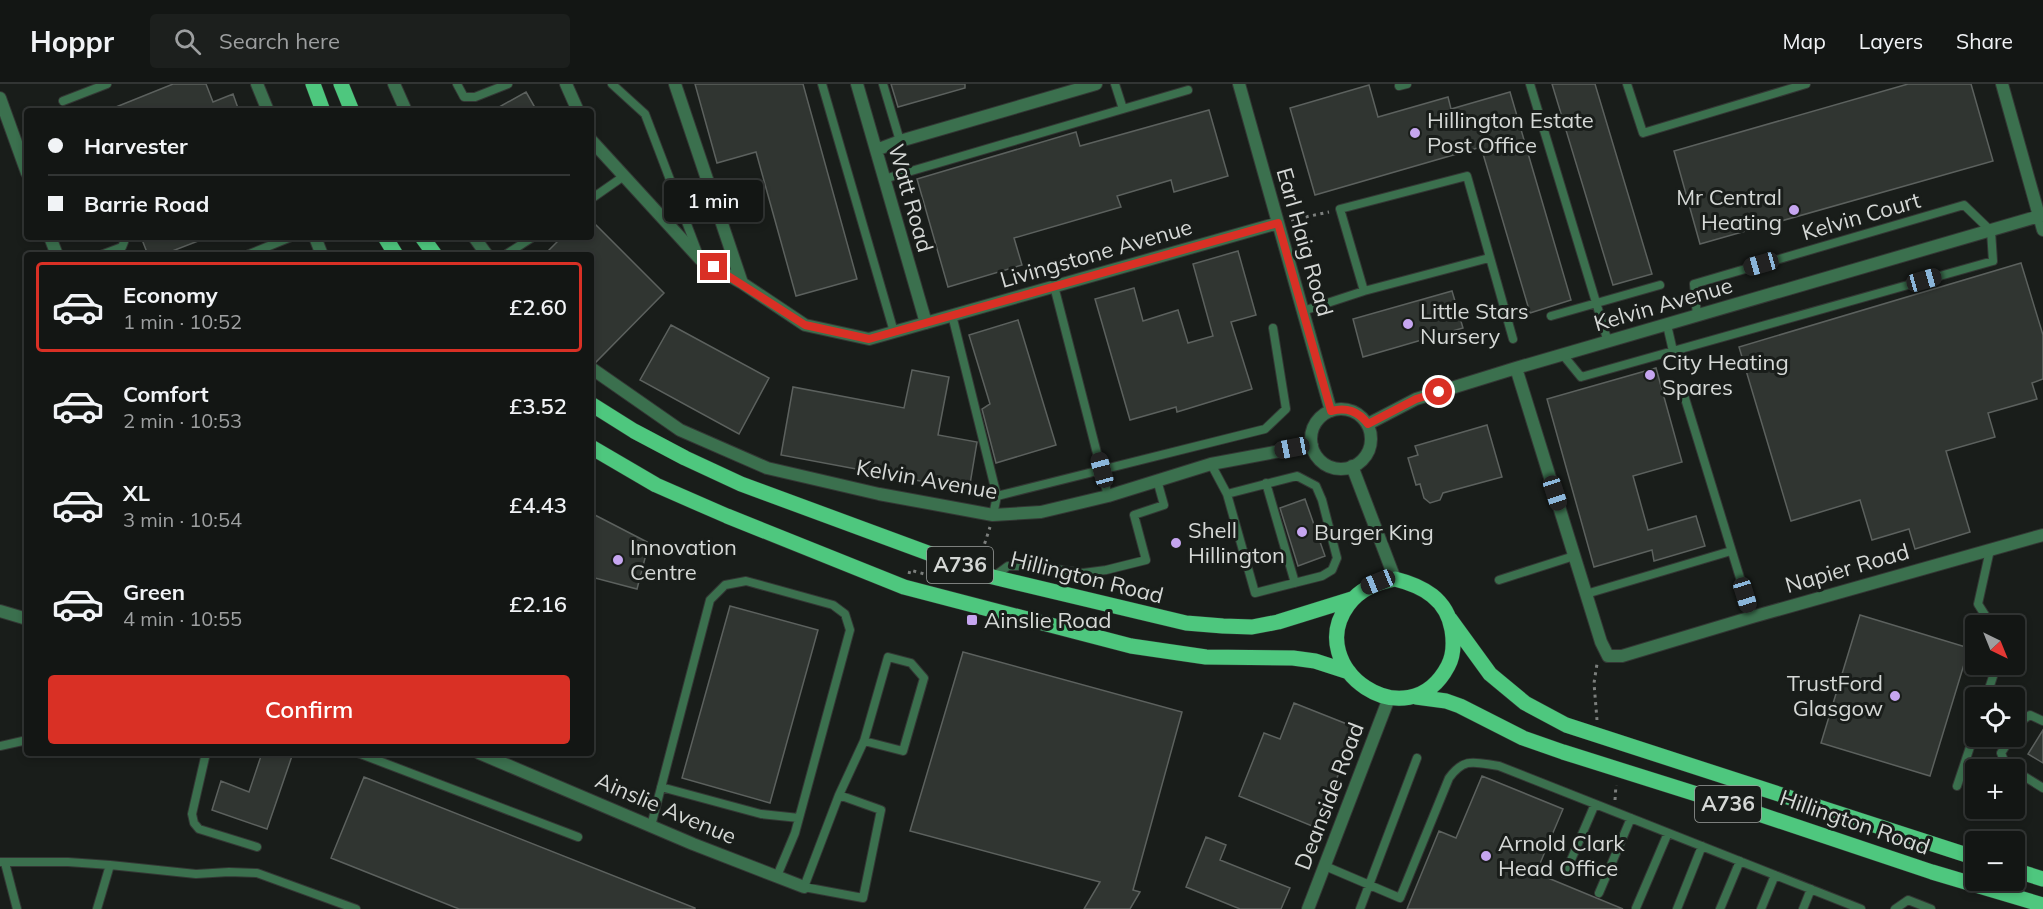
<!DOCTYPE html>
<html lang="en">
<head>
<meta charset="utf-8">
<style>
  :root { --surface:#131614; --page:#1c1f1d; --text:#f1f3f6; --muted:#9d9fa0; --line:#323534; --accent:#d93025 }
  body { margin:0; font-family:Mulish,sans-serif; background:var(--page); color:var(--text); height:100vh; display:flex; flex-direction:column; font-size:22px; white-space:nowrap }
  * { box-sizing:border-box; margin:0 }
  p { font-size:20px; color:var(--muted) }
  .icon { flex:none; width:33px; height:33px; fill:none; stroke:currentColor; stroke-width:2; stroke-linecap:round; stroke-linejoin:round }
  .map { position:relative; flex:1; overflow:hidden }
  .drawer { position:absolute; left:24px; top:168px; width:570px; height:504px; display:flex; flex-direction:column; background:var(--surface); border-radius:6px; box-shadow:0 3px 9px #0003,0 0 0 2px var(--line) }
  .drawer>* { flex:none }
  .guide { position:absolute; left:24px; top:24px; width:570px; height:132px; border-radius:6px; box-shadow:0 3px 9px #0003,0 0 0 2px var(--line); display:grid; align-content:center; height:132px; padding:0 24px; background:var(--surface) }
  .needle { width:39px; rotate:137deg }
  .controls { position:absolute; left:1965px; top:531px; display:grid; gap:12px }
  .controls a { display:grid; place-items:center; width:60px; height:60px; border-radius:6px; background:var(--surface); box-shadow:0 3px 9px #0003,0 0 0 2px var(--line); font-size:30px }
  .end { position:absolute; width:27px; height:27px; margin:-14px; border:8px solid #d93025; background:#fff; box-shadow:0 0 0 3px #fff }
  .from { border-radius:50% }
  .bubble { position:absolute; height:42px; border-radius:6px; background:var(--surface); box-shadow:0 3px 9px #0003,0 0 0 2px var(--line); font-size:20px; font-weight:600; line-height:42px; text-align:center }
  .car { position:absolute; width:18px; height:36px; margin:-18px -9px; border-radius:8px; box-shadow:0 0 4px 2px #0007; background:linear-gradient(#222 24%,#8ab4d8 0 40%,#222 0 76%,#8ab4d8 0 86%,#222 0) }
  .guide b { display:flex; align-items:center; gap:21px; height:57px; font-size:22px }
  .guide b+b { border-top:2px solid var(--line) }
  .guide i { width:15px; height:15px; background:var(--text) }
  ul { padding:10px 0 0; list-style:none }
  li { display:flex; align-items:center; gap:18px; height:90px; margin:0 12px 9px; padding:0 12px; border:3px solid transparent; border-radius:6px }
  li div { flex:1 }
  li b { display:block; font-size:22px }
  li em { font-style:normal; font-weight:600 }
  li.selected { border-color:var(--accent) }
  li>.icon { width:54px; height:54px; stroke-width:1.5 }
  .primary-button { display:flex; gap:12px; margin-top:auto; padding:12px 24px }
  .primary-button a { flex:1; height:69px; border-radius:6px; background:var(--accent); color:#fff; font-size:24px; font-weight:600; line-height:69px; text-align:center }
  header { display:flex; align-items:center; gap:36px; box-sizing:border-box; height:84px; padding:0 30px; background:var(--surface); border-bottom:2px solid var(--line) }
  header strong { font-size:28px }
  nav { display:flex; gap:33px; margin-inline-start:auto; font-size:21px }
  .search { width:420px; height:54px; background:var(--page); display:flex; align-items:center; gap:15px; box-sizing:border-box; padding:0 21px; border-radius:6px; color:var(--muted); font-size:22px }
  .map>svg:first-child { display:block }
  .building { fill:#303531; stroke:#5c615e; stroke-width:1.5 }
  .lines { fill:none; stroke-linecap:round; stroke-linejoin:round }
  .service-casing { stroke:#333734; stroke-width:10 }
  .minor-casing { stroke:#333734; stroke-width:14 }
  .primary-casing { stroke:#333734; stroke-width:16 }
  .path { stroke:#7c7f7d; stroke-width:3; stroke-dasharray:3 4.5; stroke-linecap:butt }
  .service { stroke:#3b704e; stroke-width:8 }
  .minor { stroke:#3b704e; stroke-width:12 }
  .primary { stroke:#4ec77e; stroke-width:15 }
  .route { stroke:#d93025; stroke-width:8 }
  .poi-dot { fill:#c6a6f0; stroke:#191d1a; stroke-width:2 }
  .labels { text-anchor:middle; stroke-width:6; stroke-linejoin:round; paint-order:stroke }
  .shield { fill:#191d1a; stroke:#9da09e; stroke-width:1.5 }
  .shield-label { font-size:21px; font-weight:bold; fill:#d5d8d6 }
  .poi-label { font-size:22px; fill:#d5d8d6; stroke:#191d1a; text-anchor:start }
  .street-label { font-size:22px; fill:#d5d8d6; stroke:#191d1a }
</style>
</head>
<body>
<header>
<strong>Hoppr</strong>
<div class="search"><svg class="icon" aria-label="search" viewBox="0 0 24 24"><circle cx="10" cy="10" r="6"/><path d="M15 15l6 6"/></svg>Search here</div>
<nav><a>Map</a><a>Layers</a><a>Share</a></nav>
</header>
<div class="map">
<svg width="2043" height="825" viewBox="0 0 2043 825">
  <rect width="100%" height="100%" fill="#191d1a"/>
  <path class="building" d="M173,0H206L213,18L233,10L239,27H106Z
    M695,0H803L857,195L796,212L756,68L717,79Z
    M891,0H965V4L898,23Z
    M1552,0H1595L1652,190L1613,201Z
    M1908,0H1971L1993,77L1700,160L1674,67Z
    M1369,1L1378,33L1448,13L1451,25L1510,8L1571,216L1530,229L1481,63L1315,111L1290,24Z
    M526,8L537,27H492Z
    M1209,26L1228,92L1174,108L1171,96L1117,112L1121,123L1014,154L1022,181L948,203L917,95L1076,48L1080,62Z
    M591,136L664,209L596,278L591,276V171H544L562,153H591Z
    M141,153H206V154L162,171H148Z
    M1238,167L1256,231L1231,238L1252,305L1177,328L1176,323L1130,336L1095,215L1134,204L1143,237L1178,226L1188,259L1213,252L1193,180Z
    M2021,179L2043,251V295L2032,299L2037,315L1988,329L1995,353L1946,367L1970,448L1915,465L1909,445L1872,456L1860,416L1791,437L1739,263Z
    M1452,207L1463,244L1363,273L1353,235Z
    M1018,236L1056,361L996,379L982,325L990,320L969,251Z
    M671,241L769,294L739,350L640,296Z
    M1656,284L1682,378L1633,392L1648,446L1696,432L1705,462L1654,477L1652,466L1594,483L1547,315Z
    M912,286L949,293L938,351L977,358L969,406L781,371L793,303L904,324Z
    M1487,341L1502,393L1443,409L1440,416L1430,419L1424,414L1420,400L1416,401L1408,374L1418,371L1415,362Z
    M1305,415L1325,472L1298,482L1280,424Z
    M591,429L649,459L637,505L591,493Z
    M730,522L818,546L770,719L682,694Z
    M1860,531L1969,564L1930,692L1821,659Z
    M963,568L1182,628L1133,806L1140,808L1130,825H1084L1100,798L910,747Z
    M1294,619L1357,644L1317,744L1239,712L1264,649L1280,655Z
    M2043,646V679L2028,670Z
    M262,669H293L267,745L212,726L221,697L249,708Z
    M1482,692L1563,725L1536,789L1623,825H1407L1439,747L1456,754Z
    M364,693L695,824V825H459L331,774Z
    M1206,753L1226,761L1220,776L1290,804L1281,825H1240L1186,803Z"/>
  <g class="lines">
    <defs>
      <path id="service" d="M457,0L464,13H475L508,0
        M612,0L645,30L698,169
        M822,0L894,248
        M883,0L900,57
        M1115,0L1123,25L1188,6
        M1530,0L1608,258
        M1627,0L1643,49L1806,0
        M1399,2L1407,0
        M63,17L107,0
        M884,95L1123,25
        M591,115L624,92
        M101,171L122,163L124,158
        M247,171L291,153
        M505,171L533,153
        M1054,202L1108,412
        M1364,207L1340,125L1467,92L1513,255
        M1303,227L1364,207L1489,174
        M952,231L997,412L993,431
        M1551,232L1660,201
        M1667,241L1673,267
        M1563,271L1581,293L1993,177L1991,147L1964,121L1694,200L1697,231
        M1684,311L1752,533
        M1211,380L1227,410L1255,509L1322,492L1332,486L1337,474L1322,416L1316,402L1297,392L1227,410
        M1266,399L1295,499
        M997,412L1265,345L1286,325L1273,244
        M1990,466L1978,520L1992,542
        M993,493L1008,482H1033L1083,489L1106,486L1146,476L1134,431L1164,421L1157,396
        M1499,496L1574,472
        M1586,510L1731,467
        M1986,614L1997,580
        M2014,649L2024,635L2030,631L2043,637
        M2012,652L2001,669L2005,679L2014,686
        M0,662L27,656
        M206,669L192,730L194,739L199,745L257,763
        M358,669L578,753
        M2014,686L2043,704
        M1957,702L1976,645
        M661,703L761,730L799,734
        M839,711L881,726L863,814L804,803L839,711L864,657L888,573L911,579L924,594L903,667L864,657
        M651,742L710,516L725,501L746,497L833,521L845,530L850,546L795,749L777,792
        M0,778H68L110,781
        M5,779L17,825
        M1325,782L1400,814L1449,694C1465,672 1476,679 1499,682L1861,825
        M1565,790L1595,720
        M1599,809L1631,734
        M1636,824L1668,749
        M97,825L110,781L196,790L229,788L257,789L356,825
        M1360,825L1417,674
        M1677,825L1702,762
        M1720,825L1740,777
        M1761,825L1775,791
        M1803,825L1811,805
        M1895,825L1908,816L1931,825"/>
      <path id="minor" d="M257,0L268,27
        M394,0L406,27
        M566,0L578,27
        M675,0L742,199
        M857,0L926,239
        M1239,0L1331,327
        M2002,0L2043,146
        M0,14L27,89
        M591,56L700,175L742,199L805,241L869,255L1278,139
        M876,66L900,57L1096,0
        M50,153L57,171
        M315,153L322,171
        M474,153L487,171
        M591,284L680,346L767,384L879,410L993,431L1041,428L1108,412L1211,380L1312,361
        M1516,284L1601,558L1608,572H1622L1752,533L2043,451
        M1311 355a30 30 0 1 1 60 0a30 30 0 1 1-60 0Z
        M1368,340L1416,315L1516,284L2043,131
        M1352,382L1395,495
        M0,527L27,535
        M479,669L693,760L804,803
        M1308,825L1389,614"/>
      <path id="primary" d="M313,0L323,27
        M341,0L352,27
        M385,153L396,171
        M422,153L435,171
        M591,320L634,347L685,374L741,400L993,493L1186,539L1223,542L1252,543L1278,538L1352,515
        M591,363L656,401L727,432L904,503L1131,562L1206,573L1293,574L1315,577L1349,588
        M1395,495C1423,502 1447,515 1452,546C1454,559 1454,571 1448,582C1408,658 1302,584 1348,521C1360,505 1375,499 1395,495Z
        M1450,535L1490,590L1525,619L1566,641L1976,774
        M1416,613L1446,617L1460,622L1523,654L1563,668L1741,724L1932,788L2043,821
        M2014,786L2043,795"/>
    </defs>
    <use href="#service" class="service-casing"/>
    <use href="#minor" class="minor-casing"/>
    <use href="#primary" class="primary-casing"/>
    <path class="path" d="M1291,136L1329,128
      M980,474L990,443
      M909,490L910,486L950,497L951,492
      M1597,636L1594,599L1597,580
      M1615,716L1616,701"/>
    <use href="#service" class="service"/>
    <use href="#minor" class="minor"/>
    <use href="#primary" class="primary"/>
  </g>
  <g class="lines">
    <path class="route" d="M714,183L805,241L869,255L1278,139L1331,327C1347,323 1358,327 1368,340L1416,315L1439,308"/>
  </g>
  <g class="poi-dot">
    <circle cx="1415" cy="49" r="6"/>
    <circle cx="1794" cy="126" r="6"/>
    <circle cx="1408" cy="240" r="6"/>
    <circle cx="1650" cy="291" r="6"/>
    <circle cx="1302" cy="448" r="6"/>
    <circle cx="1176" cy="459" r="6"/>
    <circle cx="618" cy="476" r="6"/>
    <rect x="966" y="530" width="12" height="12" rx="3"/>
    <circle cx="1895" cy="612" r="6"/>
    <circle cx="1486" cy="772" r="6"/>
  </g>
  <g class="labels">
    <g class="shield">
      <rect x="927" y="463" width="66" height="36" rx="4.5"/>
      <rect x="1695" y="702" width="66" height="36" rx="4.5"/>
    </g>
    <g class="shield-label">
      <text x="960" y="488">A736</text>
      <text x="1728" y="727">A736</text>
    </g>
    <g class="poi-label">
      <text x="1427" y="44">Hillington Estate<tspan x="1427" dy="25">Post Office</tspan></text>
      <text x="1782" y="121" text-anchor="end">Mr Central<tspan x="1782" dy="25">Heating</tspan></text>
      <text x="1420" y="235">Little Stars<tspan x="1420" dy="25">Nursery</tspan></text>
      <text x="1662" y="286">City Heating<tspan x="1662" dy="25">Spares</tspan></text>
      <text x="1188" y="454">Shell<tspan x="1188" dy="25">Hillington</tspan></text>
      <text x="1314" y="456">Burger King</text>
      <text x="630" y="471">Innovation<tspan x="630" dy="25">Centre</tspan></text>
      <text x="984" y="544">Ainslie Road</text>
      <text x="1883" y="607" text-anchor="end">TrustFord<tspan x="1883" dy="25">Glasgow</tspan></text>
      <text x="1498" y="767">Arnold Clark<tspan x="1498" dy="25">Head Office</tspan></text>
    </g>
    <g class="street-label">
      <text transform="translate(911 114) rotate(74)" y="8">Watt Road</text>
      <text transform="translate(1861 132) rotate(-16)" y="8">Kelvin Court</text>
      <text transform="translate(1305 158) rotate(74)" y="8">Earl Haig Road</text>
      <text transform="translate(1096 169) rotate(-16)" y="8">Livingstone Avenue</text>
      <text transform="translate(1663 220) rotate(-16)" y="8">Kelvin Avenue</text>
      <text transform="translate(927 395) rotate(10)" y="8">Kelvin Avenue</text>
      <text transform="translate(1847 484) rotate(-16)" y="8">Napier Road</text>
      <text transform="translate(1087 493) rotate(14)" y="8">Hillington Road</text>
      <text transform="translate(1329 712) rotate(-69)" y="8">Deanside Road</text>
      <text transform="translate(666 724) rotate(23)" y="8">Ainslie Avenue</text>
      <text transform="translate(1855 738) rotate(19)" y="8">Hillington Road</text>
    </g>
  </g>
</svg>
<div class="controls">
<a><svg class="needle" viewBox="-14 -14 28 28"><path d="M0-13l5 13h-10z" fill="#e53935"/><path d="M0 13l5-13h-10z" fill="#9d9fa0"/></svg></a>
<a><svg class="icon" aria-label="locate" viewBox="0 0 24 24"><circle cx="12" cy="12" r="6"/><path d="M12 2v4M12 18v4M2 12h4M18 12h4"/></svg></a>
<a>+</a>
<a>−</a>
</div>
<i class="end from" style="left:1439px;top:308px"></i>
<i class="end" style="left:714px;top:183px"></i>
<div class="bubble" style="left:664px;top:96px;width:99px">1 min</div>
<i class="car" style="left:1761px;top:180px;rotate:254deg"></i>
<i class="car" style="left:1924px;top:196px;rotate:74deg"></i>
<i class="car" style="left:1292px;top:364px;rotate:259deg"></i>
<i class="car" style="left:1102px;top:386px;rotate:345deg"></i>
<i class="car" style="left:1555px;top:409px;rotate:162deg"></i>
<i class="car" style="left:1378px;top:498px;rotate:248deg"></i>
<i class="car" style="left:1745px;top:511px;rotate:163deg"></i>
<div class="guide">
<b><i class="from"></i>Harvester</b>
<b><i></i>Barrie Road</b>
</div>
<section class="drawer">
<ul>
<li class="selected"><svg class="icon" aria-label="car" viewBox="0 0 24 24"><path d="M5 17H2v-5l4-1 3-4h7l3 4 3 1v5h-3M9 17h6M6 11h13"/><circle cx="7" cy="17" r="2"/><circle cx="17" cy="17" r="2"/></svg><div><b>Economy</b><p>1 min · 10:52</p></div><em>£2.60</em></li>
<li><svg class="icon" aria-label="car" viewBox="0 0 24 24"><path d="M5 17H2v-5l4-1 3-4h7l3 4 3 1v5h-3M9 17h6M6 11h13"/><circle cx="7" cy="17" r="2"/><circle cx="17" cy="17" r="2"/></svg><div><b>Comfort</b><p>2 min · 10:53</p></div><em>£3.52</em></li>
<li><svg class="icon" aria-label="car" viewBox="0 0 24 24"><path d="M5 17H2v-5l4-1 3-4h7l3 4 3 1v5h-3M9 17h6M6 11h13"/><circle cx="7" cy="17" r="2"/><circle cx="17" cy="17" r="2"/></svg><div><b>XL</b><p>3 min · 10:54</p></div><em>£4.43</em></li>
<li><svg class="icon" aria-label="car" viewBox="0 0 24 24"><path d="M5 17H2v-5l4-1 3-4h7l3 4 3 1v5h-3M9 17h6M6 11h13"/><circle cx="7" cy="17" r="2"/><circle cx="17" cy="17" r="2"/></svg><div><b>Green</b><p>4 min · 10:55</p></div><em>£2.16</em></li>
</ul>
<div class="primary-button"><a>Confirm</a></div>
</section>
</div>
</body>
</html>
